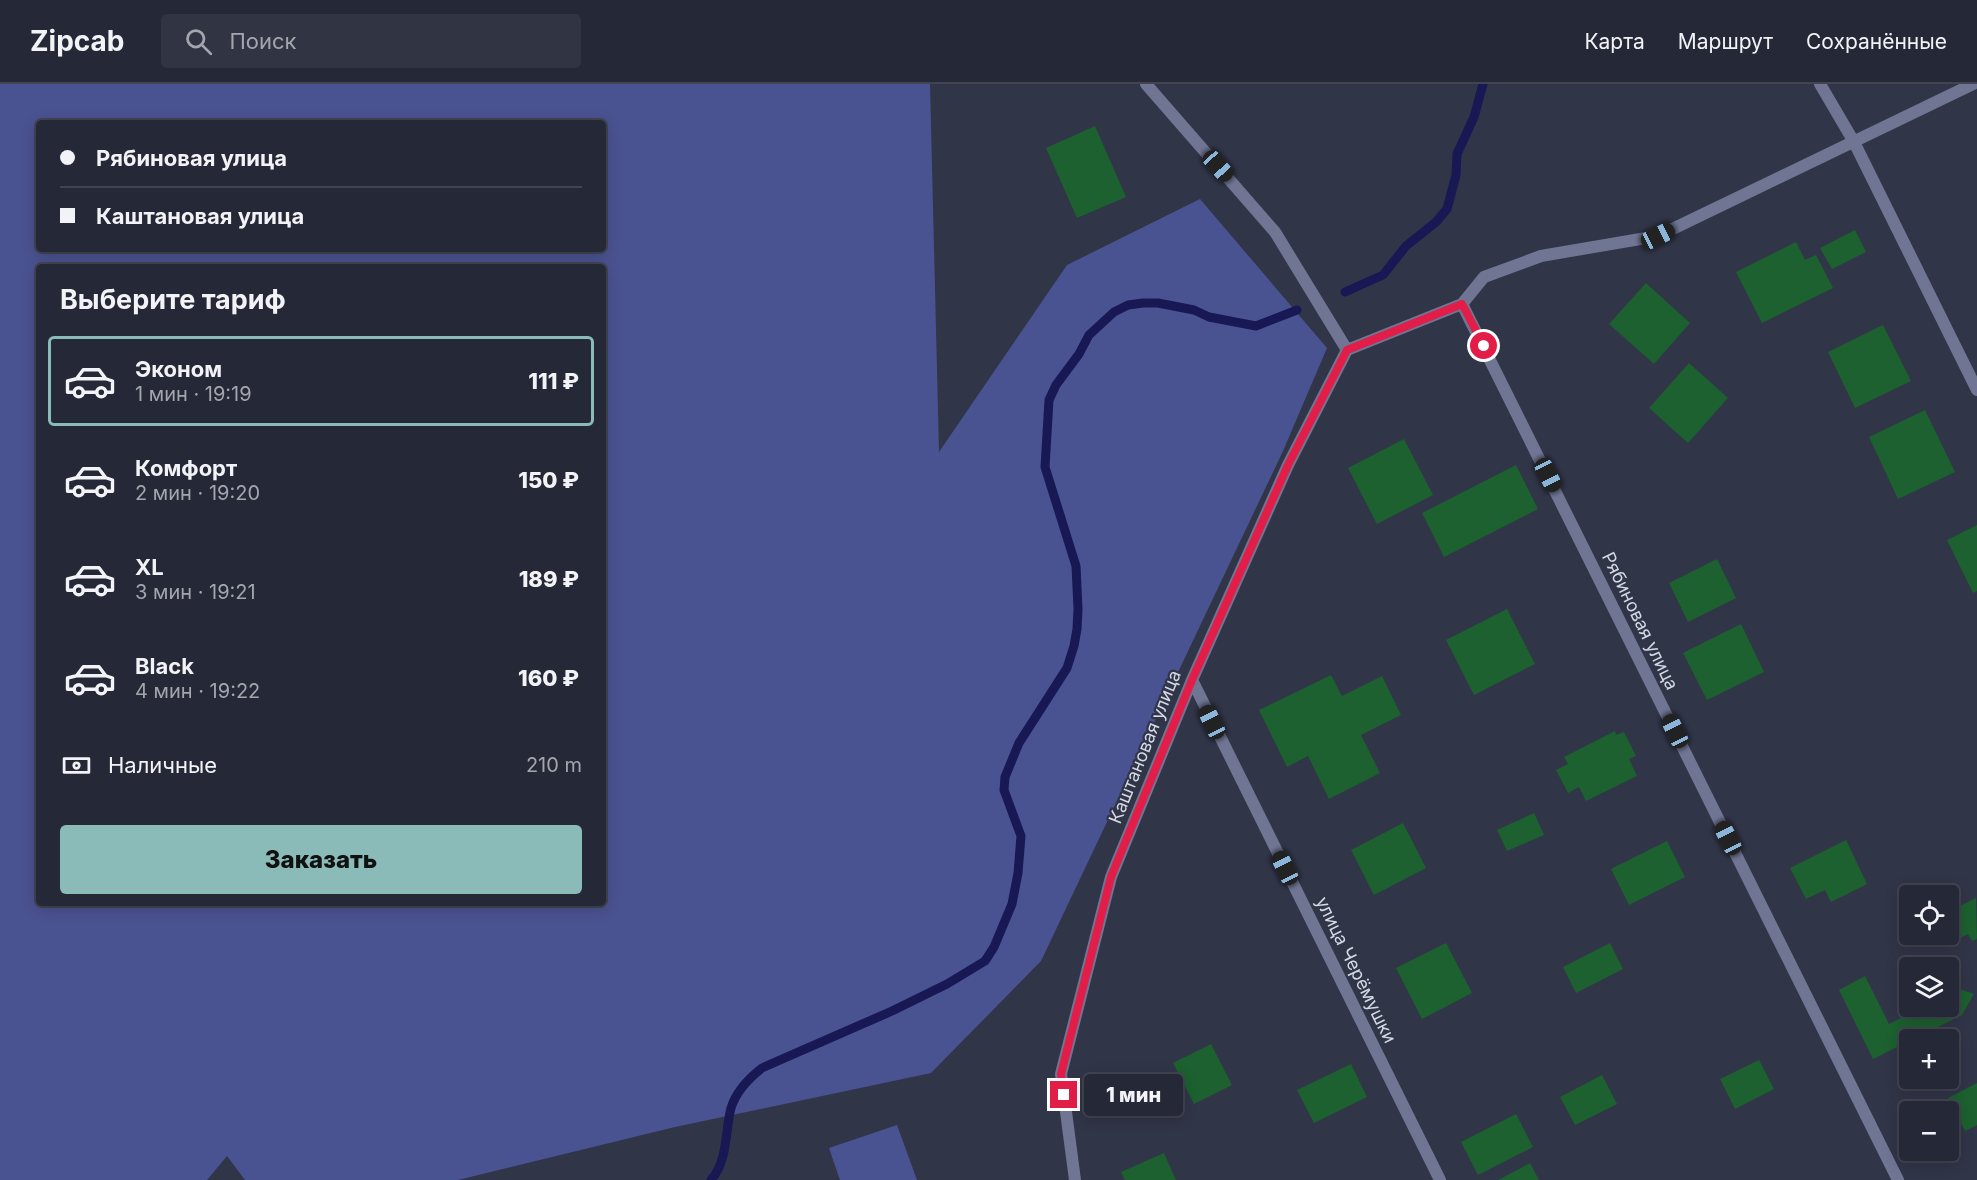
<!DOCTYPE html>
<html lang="ru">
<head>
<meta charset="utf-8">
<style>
  :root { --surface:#252836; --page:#313442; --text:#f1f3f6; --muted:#a3a6ad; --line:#424451; --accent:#8bbbb9 }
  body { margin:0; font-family:Inter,sans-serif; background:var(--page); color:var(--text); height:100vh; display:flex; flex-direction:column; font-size:22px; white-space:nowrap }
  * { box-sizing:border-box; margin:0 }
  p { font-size:20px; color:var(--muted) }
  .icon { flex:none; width:33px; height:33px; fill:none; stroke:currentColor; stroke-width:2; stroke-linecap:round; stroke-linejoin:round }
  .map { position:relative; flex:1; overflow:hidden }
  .drawer { position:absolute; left:36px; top:180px; width:570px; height:642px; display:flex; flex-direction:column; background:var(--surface); border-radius:6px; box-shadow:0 3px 15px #0003,0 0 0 2px var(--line) }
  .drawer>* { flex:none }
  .guide { position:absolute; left:36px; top:36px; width:570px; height:132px; border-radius:6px; box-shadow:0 3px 15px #0003,0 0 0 2px var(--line); display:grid; align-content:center; height:132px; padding:0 24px; background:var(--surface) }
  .buttons { position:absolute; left:1899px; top:801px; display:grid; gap:12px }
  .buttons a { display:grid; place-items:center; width:60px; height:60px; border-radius:6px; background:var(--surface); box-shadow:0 3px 15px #0003,0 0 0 2px var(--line); font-size:30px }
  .end { position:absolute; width:27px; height:27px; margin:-14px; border:8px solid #e11d48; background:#fff; box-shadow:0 0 0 3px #fff }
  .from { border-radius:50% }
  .bubble { position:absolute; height:42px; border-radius:6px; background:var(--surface); box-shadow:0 3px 15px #0003,0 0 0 2px var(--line); font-size:20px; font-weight:800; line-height:42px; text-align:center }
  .car { position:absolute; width:18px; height:36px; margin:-18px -9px; border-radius:8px; box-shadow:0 0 4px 2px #0007; background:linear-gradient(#222 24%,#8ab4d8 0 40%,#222 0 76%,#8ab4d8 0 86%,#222 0) }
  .guide b { display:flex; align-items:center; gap:21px; height:57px; font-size:22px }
  .guide b+b { border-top:2px solid var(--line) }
  .guide i { width:15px; height:15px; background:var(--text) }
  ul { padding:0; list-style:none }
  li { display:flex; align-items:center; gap:18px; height:90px; margin:0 12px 9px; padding:0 12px; border:3px solid transparent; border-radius:6px }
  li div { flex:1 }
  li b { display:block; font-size:22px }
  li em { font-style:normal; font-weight:800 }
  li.current { border-color:var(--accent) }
  li>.icon { width:54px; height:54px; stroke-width:1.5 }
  h2 { padding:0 24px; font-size:27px; line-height:72px }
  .pay { display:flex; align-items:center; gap:15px; height:66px; padding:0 24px; font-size:22px }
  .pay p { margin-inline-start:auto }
  .action { display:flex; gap:12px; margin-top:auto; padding:12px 24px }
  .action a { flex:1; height:69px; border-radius:6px; background:var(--accent); color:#111; font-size:24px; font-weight:800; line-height:69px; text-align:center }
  header { display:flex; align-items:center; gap:36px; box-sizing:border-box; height:84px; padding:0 30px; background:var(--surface); border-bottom:2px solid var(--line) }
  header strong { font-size:28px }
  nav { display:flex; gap:33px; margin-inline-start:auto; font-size:21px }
  .search { width:420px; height:54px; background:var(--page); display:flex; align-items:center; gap:15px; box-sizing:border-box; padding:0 21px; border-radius:6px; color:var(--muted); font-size:22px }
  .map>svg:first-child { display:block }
  .green { fill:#4a5391; fill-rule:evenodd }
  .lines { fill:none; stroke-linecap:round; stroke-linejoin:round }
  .stream { stroke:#181854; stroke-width:9 }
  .building { fill:#1c612f }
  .service { stroke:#6f7593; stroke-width:12 }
  .minor { stroke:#6f7593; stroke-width:12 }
  .route { stroke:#e11d48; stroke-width:8 }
  .labels { text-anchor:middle; stroke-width:4.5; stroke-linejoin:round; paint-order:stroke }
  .street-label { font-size:18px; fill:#d6d9e5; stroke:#313548 }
</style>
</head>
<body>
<header>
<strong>Zipcab</strong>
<div class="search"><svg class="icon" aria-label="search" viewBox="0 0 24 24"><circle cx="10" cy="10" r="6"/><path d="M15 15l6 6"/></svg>Поиск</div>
<nav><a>Карта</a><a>Маршрут</a><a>Сохранённые</a></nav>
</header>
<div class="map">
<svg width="1977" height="1096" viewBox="0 0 1977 1096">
  <rect width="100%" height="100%" fill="#313548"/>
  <path class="green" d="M0,0H930L939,368L1067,181L1200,115L1327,264L1283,367L1041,877L931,989L675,1043L458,1096H245L227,1072L207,1096H0ZM39,39H603V165H39ZM39,183H603V819H39Z
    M897,1041L917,1096H840L829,1064Z"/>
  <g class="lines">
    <path class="stream" d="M1345,208L1383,191L1406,162L1436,138L1447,125L1456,91L1457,70L1474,33L1483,0
      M711,1096C728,1077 725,1047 731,1024C736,1008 749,994 762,984L892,927L947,900L985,877L994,863L1012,820L1018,789L1021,752L1004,706L1005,693L1019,659L1067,584L1074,562L1077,545L1078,525L1076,482L1045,383L1049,316L1056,301L1079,270L1089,251L1114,228L1128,221L1143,219H1158L1194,226L1209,233L1256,242L1297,226"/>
  </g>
  <path class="building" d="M1095,42L1126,113L1077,134L1046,64Z
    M1855,146L1866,168L1832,185L1820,164Z
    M1796,158L1805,176L1816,171L1833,204L1762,239L1736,188Z
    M1646,199L1690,239L1654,280L1609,240Z
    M1883,241L1911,297L1855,324L1828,268Z
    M1689,279L1728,314L1688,359L1649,324Z
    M1925,326L1955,388L1898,415L1869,353Z
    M1404,355L1433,411L1377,440L1348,384Z
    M1516,381L1538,425L1444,473L1422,429Z
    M1977,441V507L1973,509L1947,456Z
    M1717,475L1736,514L1688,538L1669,499Z
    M1507,525L1535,580L1474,611L1446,556Z
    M1741,540L1764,588L1707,616L1683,569Z
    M1331,591L1342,612L1382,592L1401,631L1361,651L1380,689L1329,715L1308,672L1287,683L1259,626Z
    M1615,647L1616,651L1624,648L1636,672L1629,675L1637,692L1586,717L1579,703L1568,709L1556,686L1568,680L1564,673Z
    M1534,729L1544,751L1507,767L1497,746Z
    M1403,739L1426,784L1374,811L1351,766Z
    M1846,756L1867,800L1831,818L1825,806L1806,815L1790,784Z
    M1667,757L1685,793L1629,821L1611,785Z
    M1976,814L1977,855L1972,857L1968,850L1945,862L1939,850H1948V828Z
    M1446,859L1472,909L1422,935L1396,884Z
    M1610,859L1623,885L1576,909L1563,883Z
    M1865,892L1889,940L1925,922H1948V901L1974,910L1962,931L1873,975L1839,906Z
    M1211,960L1232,1001L1194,1020L1173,979Z
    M1759,976L1774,1005L1735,1025L1720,995Z
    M1351,980L1367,1013L1314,1039L1297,1006Z
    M1602,991L1617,1020L1575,1041L1560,1013Z
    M1977,999V1041L1965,1047L1948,1014Z
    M1516,1030L1533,1063L1478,1091L1461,1058Z
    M1164,1069L1176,1096H1125L1121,1088Z
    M1530,1079L1539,1096H1498Z"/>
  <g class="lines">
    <path class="service" d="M1820,0L1854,58"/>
    <path class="minor" d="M1146,0L1275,148L1347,266
      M1854,58L1977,306
      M1462,220L1898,1096
      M1347,266L1462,220L1484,193L1541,172L1658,152L1973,0
      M1192,596L1440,1096
      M1075,1096L1061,990L1111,793L1192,596L1288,381L1347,266"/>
  </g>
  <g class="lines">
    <path class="route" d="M1064,1011L1061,990L1111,793L1192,596L1288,381L1347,266L1462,220L1484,262"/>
  </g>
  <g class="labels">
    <g class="street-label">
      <text transform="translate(1640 537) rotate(64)" y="6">Рябиновая улица</text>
      <text transform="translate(1145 663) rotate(-68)" y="6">Каштановая улица</text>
      <text transform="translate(1356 886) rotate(64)" y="6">улица Черёмушки</text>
    </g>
  </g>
</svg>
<div class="buttons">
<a><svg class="icon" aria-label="locate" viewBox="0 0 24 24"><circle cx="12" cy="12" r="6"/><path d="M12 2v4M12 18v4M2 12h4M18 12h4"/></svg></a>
<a><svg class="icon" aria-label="layers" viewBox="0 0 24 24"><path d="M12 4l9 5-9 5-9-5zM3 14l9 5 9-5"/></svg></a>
<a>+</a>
<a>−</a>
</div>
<i class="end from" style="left:1484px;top:262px"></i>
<i class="end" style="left:1064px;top:1011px"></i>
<div class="bubble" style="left:1084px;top:990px;width:99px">1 мин</div>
<i class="car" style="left:1218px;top:82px;rotate:138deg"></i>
<i class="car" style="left:1658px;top:152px;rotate:64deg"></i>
<i class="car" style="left:1548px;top:391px;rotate:153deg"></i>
<i class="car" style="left:1212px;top:638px;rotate:334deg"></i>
<i class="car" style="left:1675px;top:647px;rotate:334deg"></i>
<i class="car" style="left:1728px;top:754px;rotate:333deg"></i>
<i class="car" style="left:1285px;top:784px;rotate:334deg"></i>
<div class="guide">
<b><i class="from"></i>Рябиновая улица</b>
<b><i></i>Каштановая улица</b>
</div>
<section class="drawer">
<h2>Выберите тариф</h2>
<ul>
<li class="current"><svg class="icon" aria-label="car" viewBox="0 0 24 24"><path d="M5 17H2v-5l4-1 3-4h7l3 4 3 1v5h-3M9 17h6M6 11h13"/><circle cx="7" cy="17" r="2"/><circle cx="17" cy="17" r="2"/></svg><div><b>Эконом</b><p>1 мин · 19:19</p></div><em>111 ₽</em></li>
<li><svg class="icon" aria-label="car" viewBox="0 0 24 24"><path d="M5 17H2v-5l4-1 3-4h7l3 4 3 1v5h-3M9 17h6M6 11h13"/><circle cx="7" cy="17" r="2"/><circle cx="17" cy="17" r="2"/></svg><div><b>Комфорт</b><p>2 мин · 19:20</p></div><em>150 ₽</em></li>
<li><svg class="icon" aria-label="car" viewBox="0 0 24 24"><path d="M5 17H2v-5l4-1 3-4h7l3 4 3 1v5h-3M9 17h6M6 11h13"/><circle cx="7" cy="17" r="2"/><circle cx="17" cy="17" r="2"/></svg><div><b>XL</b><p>3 мин · 19:21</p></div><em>189 ₽</em></li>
<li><svg class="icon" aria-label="car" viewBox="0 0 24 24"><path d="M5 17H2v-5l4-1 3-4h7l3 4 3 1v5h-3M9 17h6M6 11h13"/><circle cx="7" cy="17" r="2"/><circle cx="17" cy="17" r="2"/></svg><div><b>Black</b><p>4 мин · 19:22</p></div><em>160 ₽</em></li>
</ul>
<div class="pay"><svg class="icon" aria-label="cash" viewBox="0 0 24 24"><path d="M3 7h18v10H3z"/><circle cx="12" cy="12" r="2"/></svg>Наличные<p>210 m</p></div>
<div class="action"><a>Заказать</a></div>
</section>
</div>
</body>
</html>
